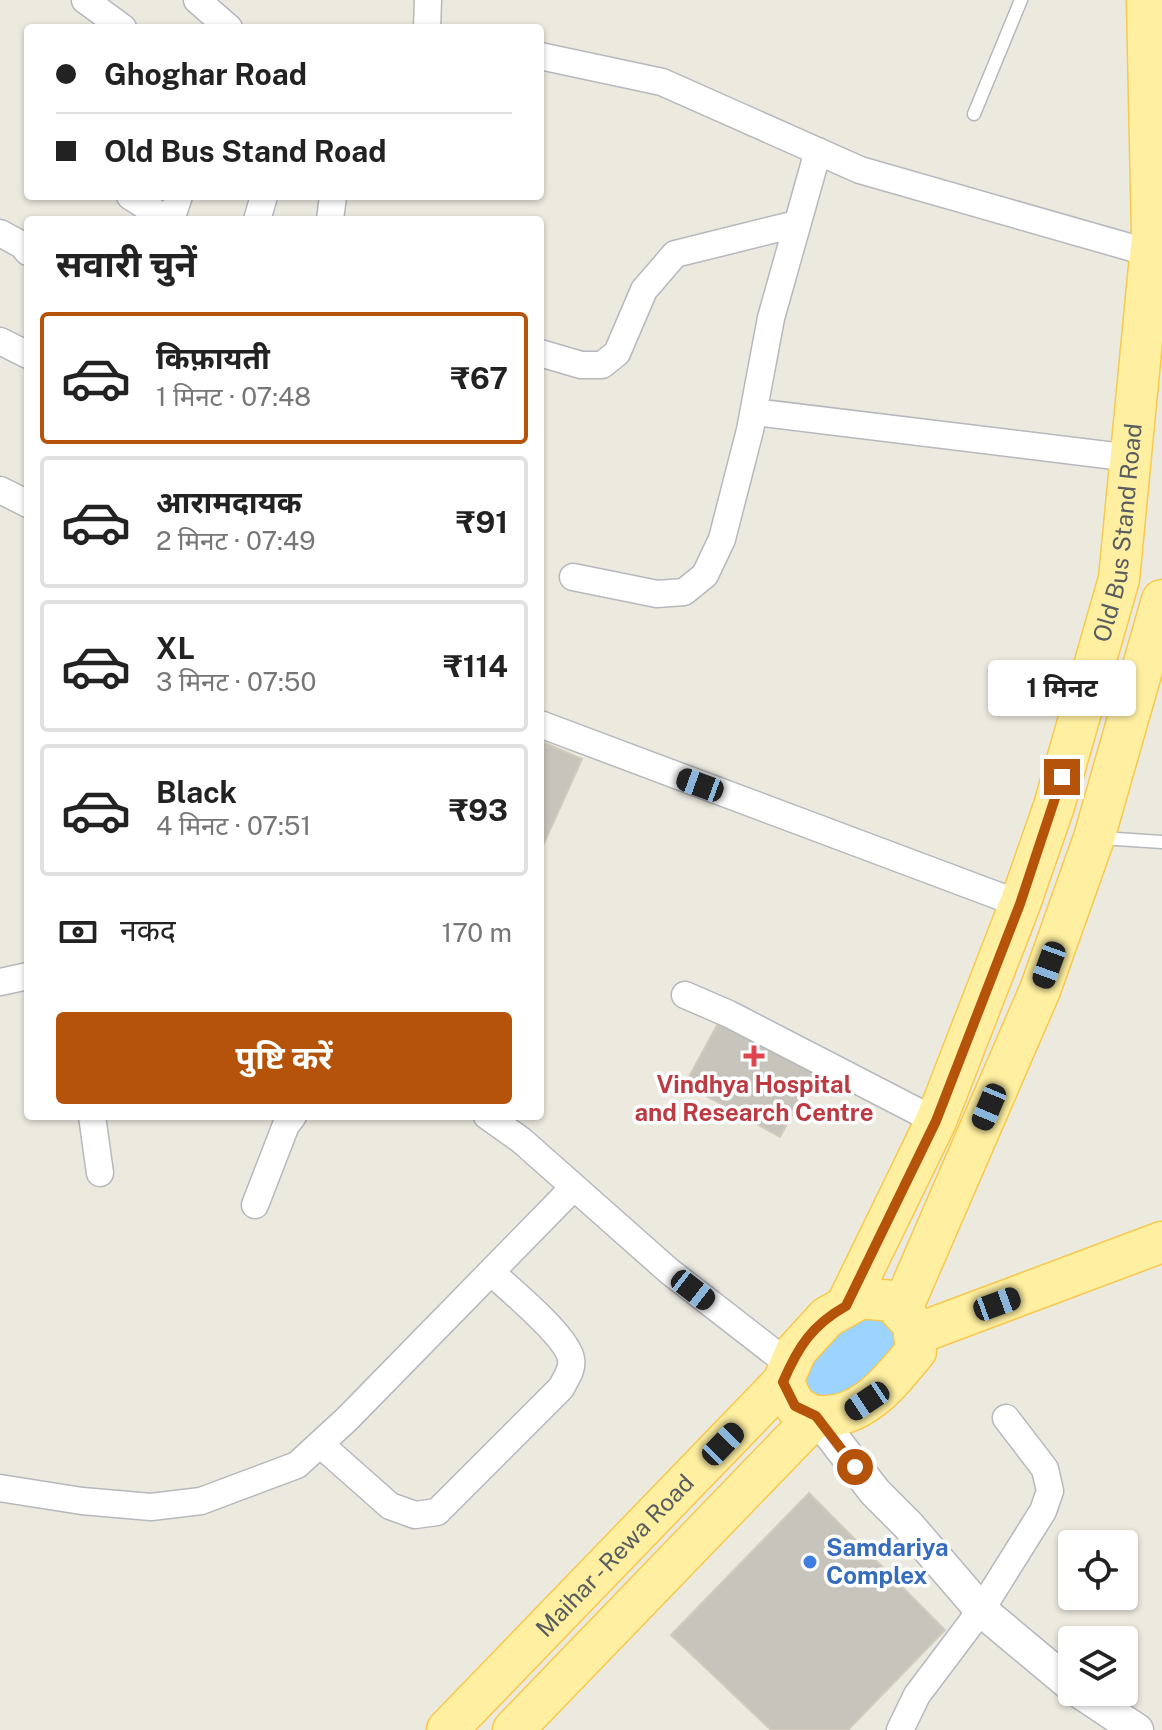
<!DOCTYPE html>
<html lang="hi">
<head>
<meta charset="utf-8">
<style>
  :root { --surface:#fff; --page:#f6f6f6; --text:#222; --muted:#767676; --line:#e0e0e0; --accent:#b45309 }
  body { margin:0; font-family:"Public Sans","Noto Sans Devanagari",sans-serif; background:var(--page); color:var(--text); height:100vh; display:flex; flex-direction:column; font-size:30px; white-space:nowrap }
  * { box-sizing:border-box; margin:0 }
  p { font-size:26px; color:var(--muted) }
  .icon { flex:none; width:44px; height:44px; fill:none; stroke:currentColor; stroke-width:2; stroke-linecap:round; stroke-linejoin:round }
  .map { position:relative; flex:1; overflow:hidden }
  .panel { position:absolute; left:24px; top:216px; width:520px; height:904px; display:flex; flex-direction:column; background:var(--surface); border-radius:8px; box-shadow:0 2px 6px #0004 }
  .panel>* { flex:none }
  .banner { position:absolute; left:24px; top:24px; width:520px; height:176px; border-radius:8px; box-shadow:0 2px 6px #0004; display:grid; align-content:center; height:176px; padding:0 32px; background:var(--surface) }
  .fabs { position:absolute; left:1058px; top:1530px; display:grid; gap:16px }
  .fabs a { display:grid; place-items:center; width:80px; height:80px; border-radius:8px; background:var(--surface); box-shadow:0 2px 6px #0004; font-size:40px }
  .end { position:absolute; width:36px; height:36px; margin:-18px; border:10px solid #b45309; background:#fff; box-shadow:0 0 0 4px #fff }
  .from { border-radius:50% }
  .bubble { position:absolute; height:56px; border-radius:8px; background:var(--surface); box-shadow:0 2px 6px #0004; font-size:26px; font-weight:700; line-height:56px; text-align:center }
  .car { position:absolute; width:24px; height:48px; margin:-24px -12px; border-radius:10px; box-shadow:0 0 6px 2px #0007; background:linear-gradient(#222 24%,#8ab4d8 0 40%,#222 0 76%,#8ab4d8 0 86%,#222 0) }
  .banner b { display:flex; align-items:center; gap:28px; height:76px; font-size:30px }
  .banner b+b { border-top:2px solid var(--line) }
  .banner i { width:20px; height:20px; background:var(--text) }
  ul { padding:0; list-style:none }
  li { display:flex; align-items:center; gap:24px; height:132px; margin:0 16px 12px; padding:0 16px; border:4px solid var(--line); border-radius:8px }
  li div { flex:1 }
  li b { display:block; font-size:30px }
  li em { font-style:normal; font-weight:700 }
  li.current { border-color:var(--accent) }
  li>.icon { width:72px; height:72px; stroke-width:1.5 }
  h2 { padding:0 32px; font-size:36px; line-height:96px }
  .pay { display:flex; align-items:center; gap:20px; height:88px; padding:0 32px; font-size:30px }
  .pay p { margin-inline-start:auto }
  .cta { display:flex; gap:16px; margin-top:auto; padding:16px 32px }
  .cta a { flex:1; height:92px; border-radius:8px; background:var(--accent); color:#fff; font-size:32px; font-weight:700; line-height:92px; text-align:center }
  .map>svg:first-child { display:block }
  .water { fill:#9cd3ff }
  .building { fill:#c7c4bc; stroke:#d1cbbd; stroke-width:2 }
  .lines { fill:none; stroke-linecap:round; stroke-linejoin:round }
  .service-casing { stroke:#b5b8bd; stroke-width:15 }
  .minor-casing { stroke:#b5b8bd; stroke-width:29 }
  .tertiary-casing { stroke:#b5b8bd; stroke-width:35 }
  .primary-casing { stroke:#f8c94c; stroke-width:43 }
  .service { stroke:#fff; stroke-width:12 }
  .minor { stroke:#fff; stroke-width:26 }
  .tertiary { stroke:#fff; stroke-width:32 }
  .primary { stroke:#fff0a1; stroke-width:40 }
  .route { stroke:#b45309; stroke-width:10 }
  .health-dot { fill:#e0444e; stroke:#fff; stroke-width:3 }
  .shop-dot { fill:#3f7fe0; stroke:#fff; stroke-width:3 }
  .labels { text-anchor:middle; stroke-width:7; stroke-linejoin:round; paint-order:stroke }
  .street-label { font-size:24px; fill:#585c61; stroke:#fff }
  .health-label { font-size:24px; font-weight:bold; fill:#be3a42; stroke:#fff }
  .shop-label { font-size:24px; font-weight:bold; fill:#366cbe; stroke:#fff; text-anchor:start }
</style>
</head>
<body>
<div class="map">
<svg width="1162" height="1730" viewBox="0 0 1162 1730">
  <rect width="100%" height="100%" fill="#ece9df"/>
  <path class="water" d="M861,1298L914,1325L884,1389L795,1406L796,1351Z"/>
  <path class="building" d="M540,741L582,759L540,852Z
    M721,1018L816,1070L780,1137L685,1084Z
    M809,1493L945,1630L848,1730H771L671,1635Z"/>
  <g class="lines">
    <defs>
      <path id="service" d="M974,114L1021,0
        M1101,838L1162,842"/>
      <path id="minor" d="M85,0L123,28
        M197,0L229,28
        M427,28L428,0
        M540,56L662,82L860,170L1150,253L1162,252
        M130,196L167,220
        M171,220L179,196
        M257,220L264,196
        M330,220L333,196
        M0,233L22,245L28,252
        M0,341L28,355
        M540,353L581,365H602L617,353L644,290L675,254L796,224
        M754,412L1131,458
        M0,490L28,504
        M573,577L657,594L684,592L705,575L722,539L750,430L771,318L818,151
        M540,724L1020,904
        M0,982L28,976
        M685,995L729,1014L936,1121
        M92,1116L100,1173
        M487,1116L521,1140L669,1271L790,1365
        M255,1205L286,1125L293,1116
        M320,1444L390,1506L415,1515L437,1512L561,1388C566,1378 573,1370 571,1359C568,1337 509,1289 491,1272
        M0,1488L82,1501L151,1507L201,1501L297,1465L347,1419L574,1187
        M900,1730L917,1695L981,1610L1043,1511L1050,1491L1045,1469L1006,1418"/>
      <path id="tertiary" d="M816,1416L875,1492L908,1525L981,1610L1072,1686
        M1080,1692L1137,1730"/>
      <g id="primary">
        <path d="M861,1298L892,1301L914,1325L916,1351C891,1381 862,1420 818,1416C811,1416 802,1410 795,1406L783,1382L796,1351L827,1317Z"/>
        <path id="s1" d="M846,1306L936,1121L1020,904L1054,806L1119,579L1152,236L1147,0"/>
        <path d="M901,1311L1040,990L1094,838L1162,600"/>
        <path d="M914,1335L1162,1242"/>
        <path id="s2" d="M447,1730L783,1382"/>
        <path d="M513,1730L816,1416"/>
      </g>
    </defs>
    <use href="#service" class="service-casing"/>
    <use href="#minor" class="minor-casing"/>
    <use href="#tertiary" class="tertiary-casing"/>
    <use href="#primary" class="primary-casing"/>
    <use href="#service" class="service"/>
    <use href="#minor" class="minor"/>
    <use href="#tertiary" class="tertiary"/>
    <use href="#primary" class="primary"/>
  </g>
  <g class="lines">
    <path class="route" d="M855,1467L816,1416L795,1406L783,1382C798,1347 812,1325 846,1306L936,1121L1020,904L1062,777"/>
  </g>
  <path class="health-dot" d="M750 1044h8v8h8v8h-8v8h-8v-8h-8v-8h8z"/>
  <circle class="shop-dot" cx="810" cy="1562" r="8"/>
  <g class="labels">
    <g class="street-label">
      <text dy="8" stroke="none"><textPath href="#s1" startOffset="824">Old Bus Stand Road</textPath></text>
      <text dy="8" stroke="none"><textPath href="#s2" startOffset="242">Maihar - Rewa Road</textPath></text>
    </g>
    <g class="health-label">
      <text x="754" y="1093">Vindhya Hospital<tspan x="754" dy="28">and Research Centre</tspan></text>
    </g>
    <g class="shop-label">
      <text x="826" y="1556">Samdariya<tspan x="826" dy="28">Complex</tspan></text>
    </g>
  </g>
</svg>
<div class="fabs">
<a><svg class="icon" aria-label="locate" viewBox="0 0 24 24"><circle cx="12" cy="12" r="6"/><path d="M12 2v4M12 18v4M2 12h4M18 12h4"/></svg></a>
<a><svg class="icon" aria-label="layers" viewBox="0 0 24 24"><path d="M12 4l9 5-9 5-9-5zM3 14l9 5 9-5"/></svg></a>
</div>
<i class="end from" style="left:855px;top:1467px"></i>
<i class="end" style="left:1062px;top:777px"></i>
<div class="bubble" style="left:988px;top:660px;width:148px">1 मिनट</div>
<i class="car" style="left:700px;top:785px;rotate:290deg"></i>
<i class="car" style="left:1049px;top:965px;rotate:200deg"></i>
<i class="car" style="left:989px;top:1107px;rotate:203deg"></i>
<i class="car" style="left:693px;top:1290px;rotate:128deg"></i>
<i class="car" style="left:997px;top:1304px;rotate:70deg"></i>
<i class="car" style="left:867px;top:1401px;rotate:236deg"></i>
<i class="car" style="left:723px;top:1444px;rotate:44deg"></i>
<div class="banner">
<b><i class="from"></i>Ghoghar Road</b>
<b><i></i>Old Bus Stand Road</b>
</div>
<section class="panel">
<h2>सवारी चुनें</h2>
<ul>
<li class="current"><svg class="icon" aria-label="car" viewBox="0 0 24 24"><path d="M5 17H2v-5l4-1 3-4h7l3 4 3 1v5h-3M9 17h6M6 11h13"/><circle cx="7" cy="17" r="2"/><circle cx="17" cy="17" r="2"/></svg><div><b>किफ़ायती</b><p>1 मिनट · 07:48</p></div><em>₹67</em></li>
<li><svg class="icon" aria-label="car" viewBox="0 0 24 24"><path d="M5 17H2v-5l4-1 3-4h7l3 4 3 1v5h-3M9 17h6M6 11h13"/><circle cx="7" cy="17" r="2"/><circle cx="17" cy="17" r="2"/></svg><div><b>आरामदायक</b><p>2 मिनट · 07:49</p></div><em>₹91</em></li>
<li><svg class="icon" aria-label="car" viewBox="0 0 24 24"><path d="M5 17H2v-5l4-1 3-4h7l3 4 3 1v5h-3M9 17h6M6 11h13"/><circle cx="7" cy="17" r="2"/><circle cx="17" cy="17" r="2"/></svg><div><b>XL</b><p>3 मिनट · 07:50</p></div><em>₹114</em></li>
<li><svg class="icon" aria-label="car" viewBox="0 0 24 24"><path d="M5 17H2v-5l4-1 3-4h7l3 4 3 1v5h-3M9 17h6M6 11h13"/><circle cx="7" cy="17" r="2"/><circle cx="17" cy="17" r="2"/></svg><div><b>Black</b><p>4 मिनट · 07:51</p></div><em>₹93</em></li>
</ul>
<div class="pay"><svg class="icon" aria-label="cash" viewBox="0 0 24 24"><path d="M3 7h18v10H3z"/><circle cx="12" cy="12" r="2"/></svg>नकद<p>170 m</p></div>
<div class="cta"><a>पुष्टि करें</a></div>
</section>
</div>
</body>
</html>
